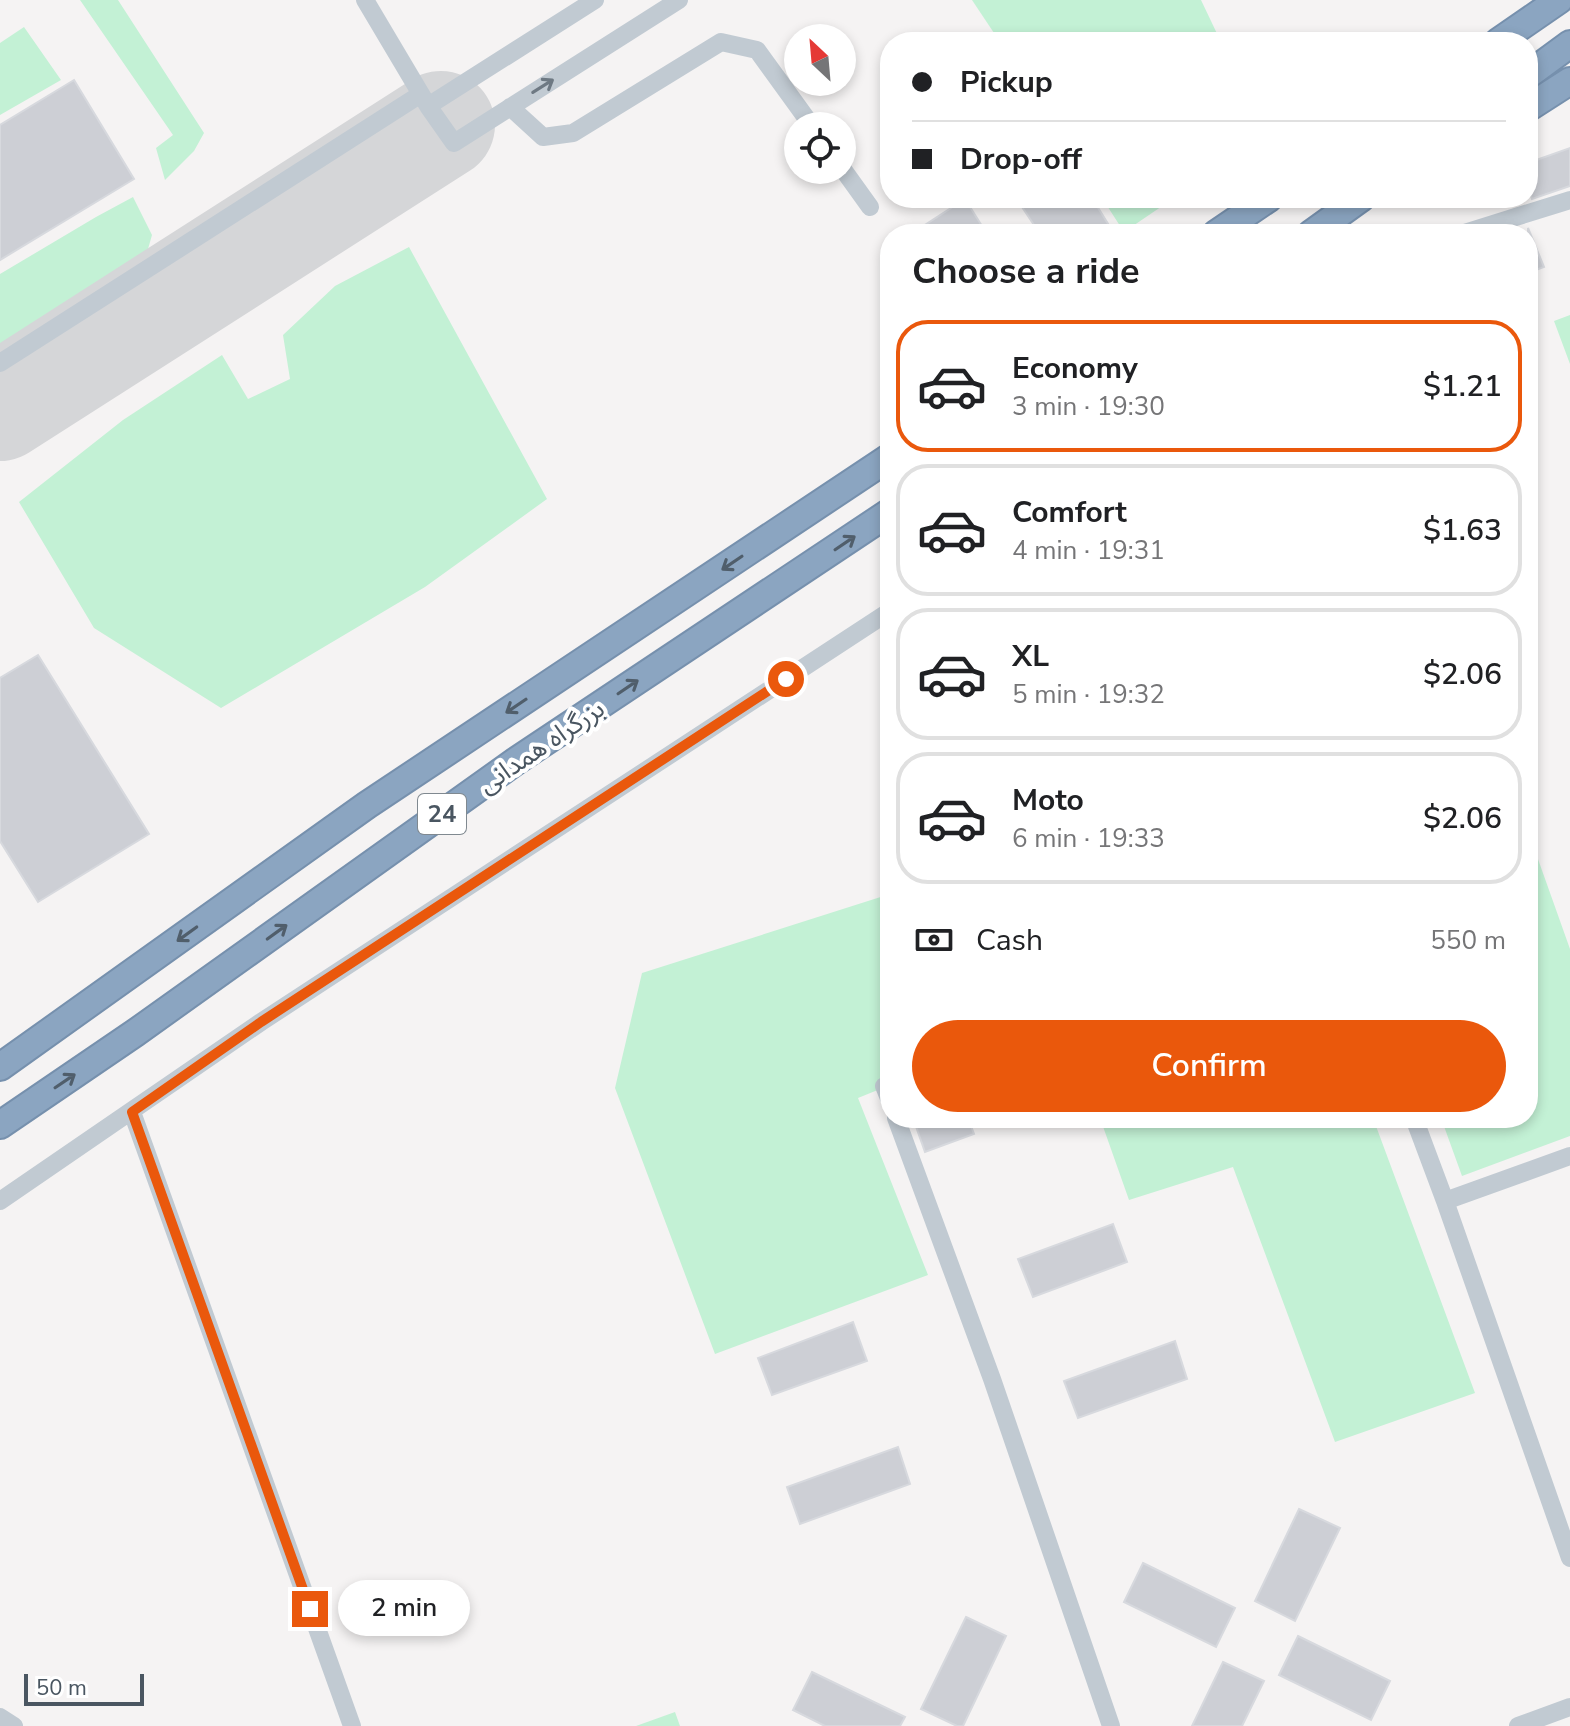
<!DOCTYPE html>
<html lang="en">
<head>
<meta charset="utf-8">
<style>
  :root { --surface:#fff; --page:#f2f2f2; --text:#202124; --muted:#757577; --line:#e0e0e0; --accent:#ea580c }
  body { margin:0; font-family:"Nunito Sans","Noto Sans Arabic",sans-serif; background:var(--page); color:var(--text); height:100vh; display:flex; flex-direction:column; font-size:30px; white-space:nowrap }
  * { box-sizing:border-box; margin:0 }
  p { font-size:26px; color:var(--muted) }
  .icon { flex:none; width:44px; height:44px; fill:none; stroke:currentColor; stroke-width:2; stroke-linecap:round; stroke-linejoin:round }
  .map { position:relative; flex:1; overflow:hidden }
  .panel { position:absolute; left:880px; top:224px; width:658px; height:904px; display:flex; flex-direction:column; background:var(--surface); border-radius:32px; box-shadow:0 4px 12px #0003 }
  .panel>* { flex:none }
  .guide { position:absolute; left:880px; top:32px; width:658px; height:176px; border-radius:32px; box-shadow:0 4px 12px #0003; display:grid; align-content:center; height:176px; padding:0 32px; background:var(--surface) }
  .needle { width:52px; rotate:334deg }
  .controls { position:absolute; left:784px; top:24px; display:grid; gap:16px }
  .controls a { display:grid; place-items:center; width:72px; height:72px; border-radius:50%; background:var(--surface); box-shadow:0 4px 12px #0003; font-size:40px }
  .scale { position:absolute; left:24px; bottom:20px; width:120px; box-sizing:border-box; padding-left:8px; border:4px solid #4a5661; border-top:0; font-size:22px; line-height:28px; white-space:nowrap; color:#4a5661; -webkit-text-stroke:6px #fff; paint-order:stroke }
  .end { position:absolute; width:36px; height:36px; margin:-18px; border:10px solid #ea580c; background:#fff; box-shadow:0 0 0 4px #fff }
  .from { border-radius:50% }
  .bubble { position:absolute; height:56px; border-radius:28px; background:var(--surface); box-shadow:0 4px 12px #0003; font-size:26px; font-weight:600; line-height:56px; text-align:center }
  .guide b { display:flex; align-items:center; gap:28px; height:76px; font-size:30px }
  .guide b+b { border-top:2px solid var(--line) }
  .guide i { width:20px; height:20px; background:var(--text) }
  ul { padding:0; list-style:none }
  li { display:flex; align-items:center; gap:24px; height:132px; margin:0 16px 12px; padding:0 16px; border:4px solid var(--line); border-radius:32px }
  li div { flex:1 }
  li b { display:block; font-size:30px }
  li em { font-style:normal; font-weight:600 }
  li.selected { border-color:var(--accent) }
  li>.icon { width:72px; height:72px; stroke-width:1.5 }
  h2 { padding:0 32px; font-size:36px; line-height:96px }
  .pay { display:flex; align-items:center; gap:20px; height:88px; padding:0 32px; font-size:30px }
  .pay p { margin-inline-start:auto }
  .action { display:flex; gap:16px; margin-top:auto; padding:16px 32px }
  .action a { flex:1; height:92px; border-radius:48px; background:var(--accent); color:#fff; font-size:32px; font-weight:600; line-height:92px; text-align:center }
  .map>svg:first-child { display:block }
  .green { fill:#c3f1d5 }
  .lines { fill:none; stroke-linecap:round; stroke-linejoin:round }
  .runway { stroke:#d5d6d8; stroke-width:108 }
  .building { fill:#cdcfd5; stroke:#d7d9de; stroke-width:2 }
  .highway-casing { stroke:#7690ad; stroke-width:30 }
  .minor { stroke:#c1cad2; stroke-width:18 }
  .highway { stroke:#8ba5c1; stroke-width:26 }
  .oneway { stroke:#6e7983 }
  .oneway2 { stroke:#505e6b }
  .route { stroke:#ea580c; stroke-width:10 }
  .labels { text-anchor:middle; stroke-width:8; stroke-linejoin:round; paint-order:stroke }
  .shield { fill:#fff; stroke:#808990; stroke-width:2 }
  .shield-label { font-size:24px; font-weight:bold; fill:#4a5661 }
  .street-label { font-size:26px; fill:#4a5661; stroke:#fff }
</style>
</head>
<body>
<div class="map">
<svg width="1570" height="1726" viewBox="0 0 1570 1726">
  <rect width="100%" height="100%" fill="#f5f3f3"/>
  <path class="green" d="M80,0H118L204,133L194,151L165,180L156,148L173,135Z
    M972,0H1201L1221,42H1000Z
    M24,27L61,80L0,115V43Z
    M133,197L152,235L146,256L0,351V274L96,217Z
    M1102,198H1174L1124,232Z
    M409,247L547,499L425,587L221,708L94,628L19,502L123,420L222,355L248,399L290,379L283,335L335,286Z
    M1570,315V364L1554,321Z
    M1528,831L1570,949V1136L1462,1176L1441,1118H1528Z
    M890,894V1085L858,1098L928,1275L715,1354L615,1088L642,973Z
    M1100,1118H1373L1475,1393L1335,1442L1233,1167L1129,1200Z
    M675,1712L680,1726H636Z"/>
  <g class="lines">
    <path class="runway" d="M0,407L441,125"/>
  </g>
  <path class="building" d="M74,80L134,179L0,260V125Z
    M1570,148V186L1532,199L1528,187V163Z
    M1016,198H1092L1110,227L1099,234H1040Z
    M965,199L987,234H911Z
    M1528,228L1544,267L1528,273Z
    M38,655L149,834L38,902L0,841V678Z
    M913,1118H968L974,1134L925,1152Z
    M1113,1224L1127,1262L1033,1297L1018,1259Z
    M853,1322L867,1361L772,1395L758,1358Z
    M1175,1341L1187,1379L1078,1418L1064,1381Z
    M898,1447L910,1484L800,1524L787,1487Z
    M1299,1509L1340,1528L1295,1621L1255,1601Z
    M1143,1563L1235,1608L1216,1647L1124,1602Z
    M966,1617L1006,1636L963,1726H957L921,1709Z
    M1298,1636L1390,1681L1371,1720L1279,1675Z
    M1223,1662L1264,1681L1242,1726H1192Z
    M812,1672L905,1717L900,1726H825L793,1710Z"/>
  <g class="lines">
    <defs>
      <path id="highway" d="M1498,42L1559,0
        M1528,75L1570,44
        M1528,108L1570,81
        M1216,234L1269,198
        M1311,234L1361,198
        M0,1067L367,805L890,457
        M0,1125L135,1033L516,761L890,512"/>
    </defs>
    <use href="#highway" class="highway-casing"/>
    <path class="minor" d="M365,0L428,106L454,143L679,0
      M428,106L595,0
      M510,107L543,137L573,133L721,42L757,50L812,126
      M842,168L870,207
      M1461,234L1570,200
      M0,363L421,94
      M884,1086L890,1101
      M132,1112L352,1726
      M896,1118L992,1379L1111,1726
      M1414,1118L1445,1201L1570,1156
      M0,1201L261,1022L890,611
      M1445,1201L1570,1558
      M0,1717L14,1726
      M1518,1726L1570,1707"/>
    <use href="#highway" class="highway"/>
  </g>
  <defs><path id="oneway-shaft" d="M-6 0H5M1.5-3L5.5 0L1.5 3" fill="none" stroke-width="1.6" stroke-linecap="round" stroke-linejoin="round" transform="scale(2)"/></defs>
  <use class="oneway" href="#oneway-shaft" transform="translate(543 86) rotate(-32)"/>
  <g class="oneway2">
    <use href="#oneway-shaft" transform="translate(845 543) rotate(-34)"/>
    <use href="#oneway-shaft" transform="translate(732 563) rotate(146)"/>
    <use href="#oneway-shaft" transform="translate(628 687) rotate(-34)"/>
    <use href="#oneway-shaft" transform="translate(516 706) rotate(146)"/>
    <use href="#oneway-shaft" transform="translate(277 932) rotate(-36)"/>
    <use href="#oneway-shaft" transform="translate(187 934) rotate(144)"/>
    <use href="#oneway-shaft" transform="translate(65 1081) rotate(-34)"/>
  </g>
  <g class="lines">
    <path class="route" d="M310,1609L132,1112L261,1022L786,679"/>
  </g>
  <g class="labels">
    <rect class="shield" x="418" y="794" width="48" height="40" rx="6"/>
    <g class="shield-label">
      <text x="442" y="822">24</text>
    </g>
    <g class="street-label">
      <text transform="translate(541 746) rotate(-34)" y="9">بزرگراه همدانی</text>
    </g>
  </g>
</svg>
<div class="controls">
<a><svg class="needle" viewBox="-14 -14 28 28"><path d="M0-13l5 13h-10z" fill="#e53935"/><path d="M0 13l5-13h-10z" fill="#757577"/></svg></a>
<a><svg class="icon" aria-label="locate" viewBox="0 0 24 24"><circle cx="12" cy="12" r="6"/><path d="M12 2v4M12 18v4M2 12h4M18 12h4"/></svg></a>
</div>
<div class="scale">50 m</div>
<i class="end from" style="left:786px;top:679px"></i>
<i class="end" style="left:310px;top:1609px"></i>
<div class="bubble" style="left:338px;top:1580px;width:132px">2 min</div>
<div class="guide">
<b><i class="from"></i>Pickup</b>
<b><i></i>Drop-off</b>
</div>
<section class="panel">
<h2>Choose a ride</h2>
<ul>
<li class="selected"><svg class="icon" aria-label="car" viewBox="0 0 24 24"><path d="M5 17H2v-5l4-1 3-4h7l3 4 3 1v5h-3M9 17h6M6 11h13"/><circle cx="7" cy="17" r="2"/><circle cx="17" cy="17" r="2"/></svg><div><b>Economy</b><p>3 min · 19:30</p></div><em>$1.21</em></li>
<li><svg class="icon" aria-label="car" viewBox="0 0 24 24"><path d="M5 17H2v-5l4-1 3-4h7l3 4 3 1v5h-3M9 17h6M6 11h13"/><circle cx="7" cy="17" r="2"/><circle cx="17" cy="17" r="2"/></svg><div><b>Comfort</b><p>4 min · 19:31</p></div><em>$1.63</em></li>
<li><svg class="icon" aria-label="car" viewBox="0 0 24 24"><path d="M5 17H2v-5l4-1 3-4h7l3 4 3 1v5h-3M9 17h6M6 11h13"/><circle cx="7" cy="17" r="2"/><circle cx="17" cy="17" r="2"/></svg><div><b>XL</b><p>5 min · 19:32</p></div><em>$2.06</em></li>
<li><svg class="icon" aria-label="car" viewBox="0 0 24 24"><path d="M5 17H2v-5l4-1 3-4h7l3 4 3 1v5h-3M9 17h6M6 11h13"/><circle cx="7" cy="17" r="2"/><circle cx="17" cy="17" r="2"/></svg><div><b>Moto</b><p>6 min · 19:33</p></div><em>$2.06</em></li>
</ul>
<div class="pay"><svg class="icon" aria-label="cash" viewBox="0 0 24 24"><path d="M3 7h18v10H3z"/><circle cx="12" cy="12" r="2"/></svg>Cash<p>550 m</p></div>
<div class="action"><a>Confirm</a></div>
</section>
</div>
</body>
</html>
